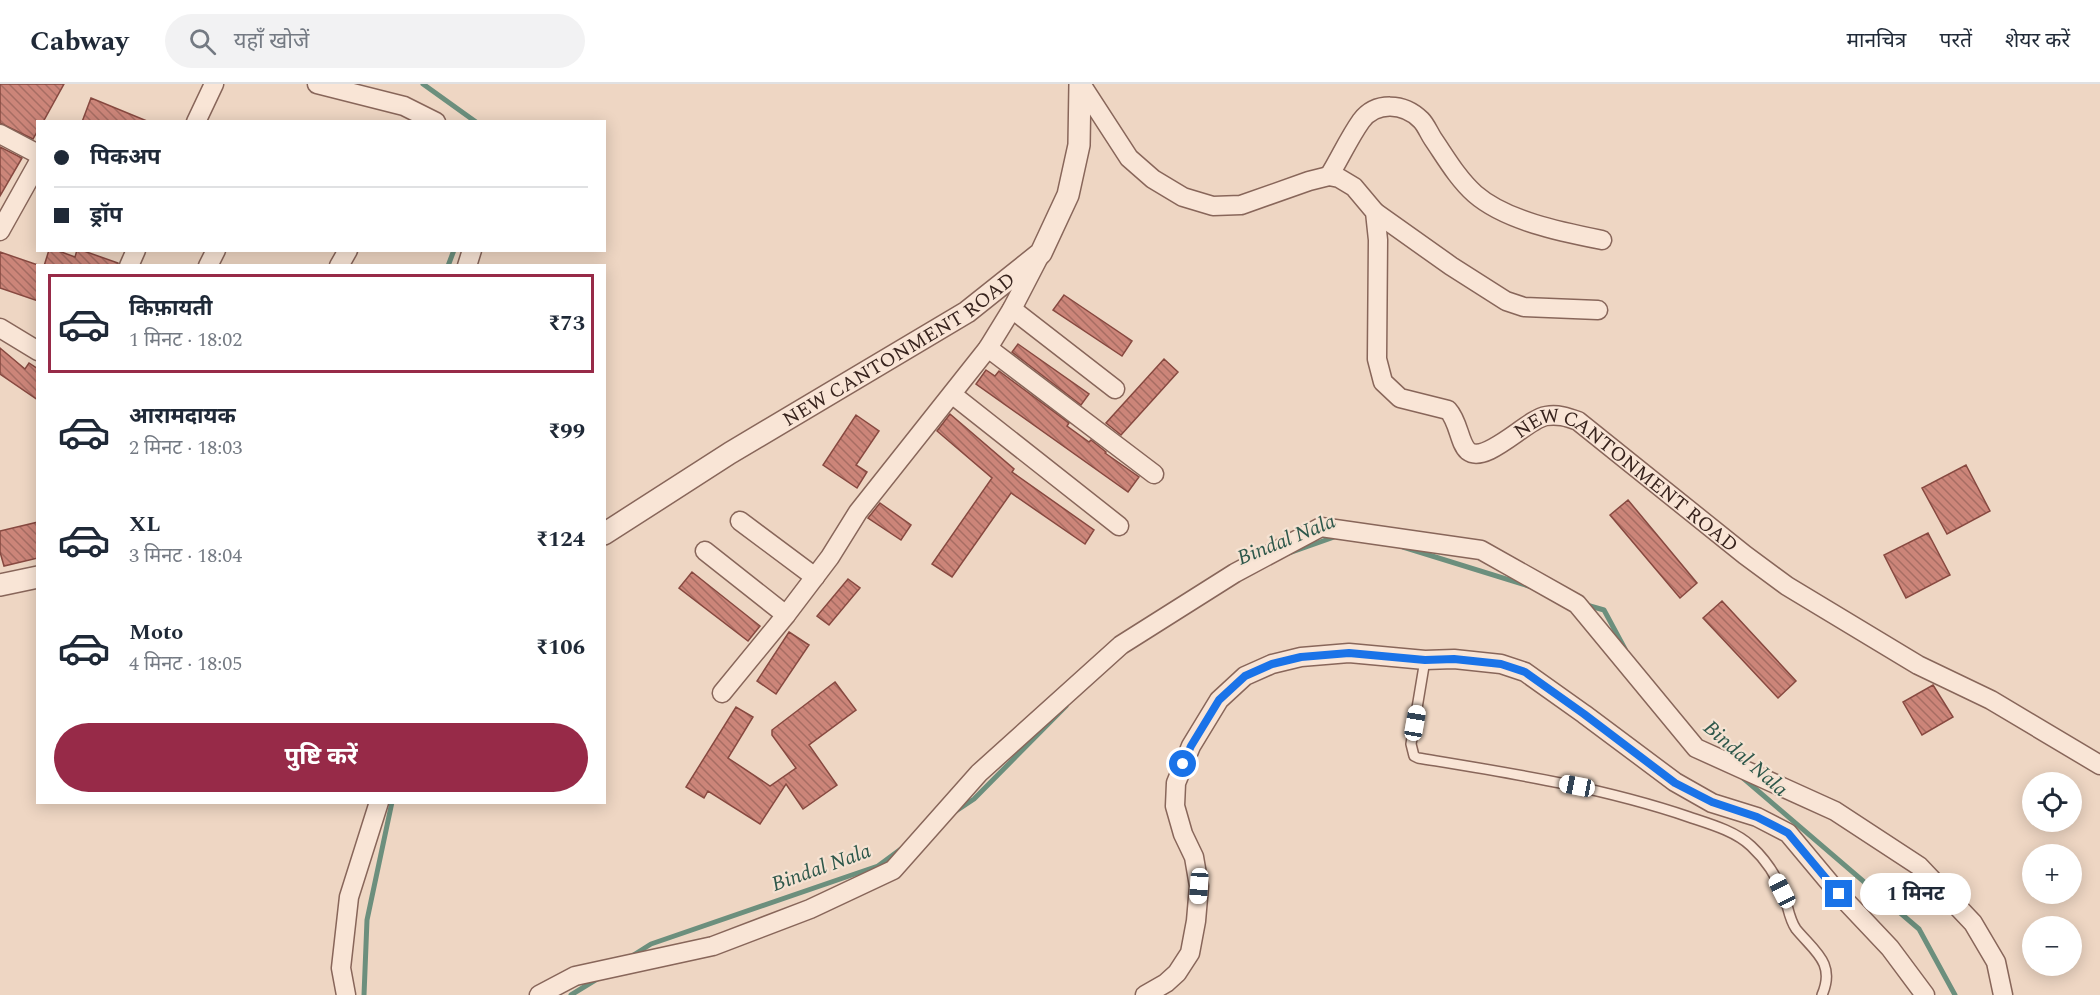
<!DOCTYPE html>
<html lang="hi">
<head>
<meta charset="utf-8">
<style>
  :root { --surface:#fff; --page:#f2f2f3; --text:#1f2937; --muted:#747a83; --line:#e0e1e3; --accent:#972a48 }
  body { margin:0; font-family:Spectral,"Noto Sans Devanagari",serif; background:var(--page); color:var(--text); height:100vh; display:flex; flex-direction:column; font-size:22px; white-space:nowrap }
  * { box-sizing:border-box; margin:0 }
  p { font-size:20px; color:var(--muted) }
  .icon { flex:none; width:33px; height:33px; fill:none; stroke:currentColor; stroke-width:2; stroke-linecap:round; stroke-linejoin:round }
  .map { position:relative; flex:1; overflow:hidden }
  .side { position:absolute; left:36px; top:180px; width:570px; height:540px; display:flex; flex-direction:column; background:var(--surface); border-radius:0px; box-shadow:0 3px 15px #0003 }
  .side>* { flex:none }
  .guide { position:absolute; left:36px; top:36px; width:570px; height:132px; border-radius:0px; box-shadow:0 3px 15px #0003; display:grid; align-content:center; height:132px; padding:0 18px; background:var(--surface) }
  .tools { position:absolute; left:2022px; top:688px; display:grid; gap:12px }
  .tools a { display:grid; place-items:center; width:60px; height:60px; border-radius:50%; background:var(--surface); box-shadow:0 3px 15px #0003; font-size:30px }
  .end { position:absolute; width:27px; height:27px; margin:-14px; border:8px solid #1a73e8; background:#fff; box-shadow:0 0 0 3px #fff }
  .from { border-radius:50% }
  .bubble { position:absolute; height:42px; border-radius:21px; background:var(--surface); box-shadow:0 3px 15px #0003; font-size:20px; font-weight:700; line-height:42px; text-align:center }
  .car { position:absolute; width:18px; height:36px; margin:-18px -9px; border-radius:8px; box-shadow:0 0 4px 2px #0007; background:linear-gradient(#fff 24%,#345 0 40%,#fff 0 76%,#345 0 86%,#fff 0) }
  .guide b { display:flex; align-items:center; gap:21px; height:57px; font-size:22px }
  .guide b+b { border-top:2px solid var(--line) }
  .guide i { width:15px; height:15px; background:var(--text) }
  ul { padding:10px 0 0; list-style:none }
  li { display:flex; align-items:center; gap:18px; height:99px; margin:0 12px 9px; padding:0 6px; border:3px solid transparent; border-radius:0px }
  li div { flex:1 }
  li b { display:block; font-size:22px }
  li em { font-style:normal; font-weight:700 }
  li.on { border-color:var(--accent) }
  li>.icon { width:54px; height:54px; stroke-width:1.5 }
  .action { display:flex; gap:12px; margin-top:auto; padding:12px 18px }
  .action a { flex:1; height:69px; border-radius:36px; background:var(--accent); color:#fff; font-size:24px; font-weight:700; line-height:69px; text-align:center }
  header { display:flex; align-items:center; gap:36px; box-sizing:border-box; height:84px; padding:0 30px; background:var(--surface); border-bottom:2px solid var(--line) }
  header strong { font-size:28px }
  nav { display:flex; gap:33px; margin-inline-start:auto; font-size:21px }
  .search { width:420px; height:54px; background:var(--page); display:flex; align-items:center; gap:15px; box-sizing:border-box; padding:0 21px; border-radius:33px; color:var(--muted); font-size:22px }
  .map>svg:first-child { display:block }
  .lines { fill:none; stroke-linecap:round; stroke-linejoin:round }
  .stream { stroke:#6c8f7d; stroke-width:5 }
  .building { fill:url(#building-back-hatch); stroke:#874940; stroke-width:1.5 }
  .service-casing { stroke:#88665a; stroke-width:12 }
  .minor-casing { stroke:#88665a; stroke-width:21 }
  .tertiary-casing { stroke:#88665a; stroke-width:24 }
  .service { stroke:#f9e5d6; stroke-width:9 }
  .minor { stroke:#f9e5d6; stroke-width:18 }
  .tertiary { stroke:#f9e5d6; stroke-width:21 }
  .route { stroke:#1a73e8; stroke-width:8 }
  .labels { text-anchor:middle; stroke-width:4.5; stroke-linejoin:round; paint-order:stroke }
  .street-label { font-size:20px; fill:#38241e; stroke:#f5e2d2 }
  .water-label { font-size:21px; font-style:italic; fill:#2d574a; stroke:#f5e2d2 }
</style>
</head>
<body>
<header>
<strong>Cabway</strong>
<div class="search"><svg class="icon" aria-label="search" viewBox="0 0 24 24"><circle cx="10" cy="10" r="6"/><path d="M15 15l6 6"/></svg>यहाँ खोजें</div>
<nav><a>मानचित्र</a><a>परतें</a><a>शेयर करें</a></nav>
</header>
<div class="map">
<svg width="2100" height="911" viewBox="0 0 2100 911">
  <defs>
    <pattern id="building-back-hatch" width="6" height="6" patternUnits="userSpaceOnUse" patternTransform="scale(1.5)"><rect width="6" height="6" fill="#cc8579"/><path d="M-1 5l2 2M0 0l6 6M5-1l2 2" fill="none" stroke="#a76d63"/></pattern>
  </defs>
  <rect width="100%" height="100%" fill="#eed6c3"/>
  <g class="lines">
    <path class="stream" d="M423,0L476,38
      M448,182L454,166
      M1403,463L1532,503
      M1289,469L1337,452
      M1583,520L1604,526L1625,565
      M1743,694L1919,845L1955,911
      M956,727L974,715L1066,622
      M632,872L651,860L878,782L901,765
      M364,911L367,836L392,718
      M571,911L597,895"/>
  </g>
  <path class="building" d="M0,0H64L43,38H38V46L33,55L0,39Z
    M91,14L147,37V38H82Z
    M0,63L22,74L0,112Z
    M49,166H56L75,173L77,166H81L118,179V182H44Z
    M0,168L38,181V217L0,204Z
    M1064,211L1132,257L1122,272L1053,226Z
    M1018,260L1089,310L1081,321L1012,268Z
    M0,264L25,285L29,279L38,285V316L0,290Z
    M1164,275L1178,288L1121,351L1106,339Z
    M986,286L995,292L999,287L1069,339L1067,342L1089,358L1091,356L1106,368L1105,369L1139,393L1128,408L976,300Z
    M950,330L1014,385L1012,388L1094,446L1085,460L1011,409L952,493L932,480L992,394L937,347Z
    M856,331L879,347L856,381L867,388L857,404L823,381Z
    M1966,381L1990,427L1947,450L1922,404Z
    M1628,416L1697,499L1680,514L1610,431Z
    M880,419L911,441L901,456L868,434Z
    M38,438V474L4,482L0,468V447Z
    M1928,449L1950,491L1906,514L1884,471Z
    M692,488L760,542L748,557L679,504Z
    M848,495L860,504L829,541L817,532Z
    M1722,517L1796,597L1778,614L1703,534Z
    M789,548L809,561L776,610L757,597Z
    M835,598L856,626L809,661L837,701L803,725L786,700L760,740L708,707L704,714L686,703L736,623L753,633L728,674L770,702L796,684L772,651V646Z
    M1933,601L1953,633L1922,651L1903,618Z"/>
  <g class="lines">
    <defs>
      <path id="service" d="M1425,576L1411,660L1414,672L1418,674C1509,689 1601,703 1689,733C1710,740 1735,747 1751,762C1765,775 1777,793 1784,811C1788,822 1789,835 1796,845C1814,867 1836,879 1822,911"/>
      <g id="minor">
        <path d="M317,0L404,22L436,38"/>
        <path id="s1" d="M1081,0L1129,74L1153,95L1183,113L1213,122L1241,121L1309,97L1329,92L1339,94L1354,103L1375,128L1378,156L1377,275L1383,298L1400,314L1448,326C1459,338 1459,359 1468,367C1486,381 1527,335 1546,332C1558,330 1567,333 1578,337L1745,471L1787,502L1918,581L1991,616L2100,681"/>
        <path d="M196,38L214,0"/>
        <path d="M0,50L38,70"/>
        <path d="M1329,92C1340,74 1349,54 1361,37C1376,17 1404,19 1421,36C1426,41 1429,49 1433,55C1446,74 1458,95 1475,110C1506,137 1562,148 1602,156"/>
        <path d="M1375,128L1451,182L1506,217L1524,223L1598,226"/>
        <path d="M0,147L38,79"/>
        <path d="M129,182L136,166"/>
        <path d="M208,182L216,166"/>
        <path d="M339,182L348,166"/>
        <path d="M467,182L472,166"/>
        <path d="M1012,225L1115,305"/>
        <path d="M0,244L38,267"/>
        <path d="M988,264L1154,390"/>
        <path d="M953,311L1119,442"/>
        <path d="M740,437L815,493"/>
        <path d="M705,467L786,531"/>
        <path d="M722,609L786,531L830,473L858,428L988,264L1012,225L1041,169"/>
        <path d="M346,911L341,884L349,813L379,718"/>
        <path d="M539,911L575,892L713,862L810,825L893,786L979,689L1121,561L1235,489L1321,443L1481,466L1577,520L1696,664L1835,727L1919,782L1973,839L1996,878L2003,911"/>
        <path d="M1145,911L1166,899L1177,889L1190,869L1196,837L1199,802L1194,773L1183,750L1175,722L1176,699L1191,662L1219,616L1245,592L1272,580L1301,573L1349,569L1425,576L1454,575L1501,580L1525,588L1584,630L1675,698L1712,719L1757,733L1788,749L1839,810L1890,864L1925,911"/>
      </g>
      <g id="tertiary">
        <path id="s2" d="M604,450L730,369L967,228L1041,169L1068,111L1079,61L1080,0"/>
        <path d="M0,501L38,493"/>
      </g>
    </defs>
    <use href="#service" class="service-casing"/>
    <use href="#minor" class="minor-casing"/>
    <use href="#tertiary" class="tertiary-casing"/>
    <use href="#service" class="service"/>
    <use href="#minor" class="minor"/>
    <use href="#tertiary" class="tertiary"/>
  </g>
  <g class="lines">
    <path class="route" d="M1183,680L1191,662L1219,616L1245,592L1272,580L1301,573L1349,569L1425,576L1454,575L1501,580L1525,588L1584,630L1675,699L1712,718L1757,733L1788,749L1839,810"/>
  </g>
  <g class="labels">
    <g class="street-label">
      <text dy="7" stroke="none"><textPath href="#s2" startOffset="348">NEW CANTONMENT ROAD</textPath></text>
      <text dy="7" stroke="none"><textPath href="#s1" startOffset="846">NEW CANTONMENT ROAD</textPath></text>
    </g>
    <g class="water-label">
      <text transform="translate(1286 455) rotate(-22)" y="7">Bindal Nala</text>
      <text transform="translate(1746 674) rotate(41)" y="7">Bindal Nala</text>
      <text transform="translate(821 783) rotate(-20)" y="7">Bindal Nala</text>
    </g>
  </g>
</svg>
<div class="tools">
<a><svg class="icon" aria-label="locate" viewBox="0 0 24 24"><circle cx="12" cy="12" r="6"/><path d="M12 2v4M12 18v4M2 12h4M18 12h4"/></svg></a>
<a>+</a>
<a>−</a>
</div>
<i class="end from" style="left:1183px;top:680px"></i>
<i class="end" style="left:1839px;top:810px"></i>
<div class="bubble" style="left:1860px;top:789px;width:111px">1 मिनट</div>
<i class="car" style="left:1415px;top:639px;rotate:10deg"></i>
<i class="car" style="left:1577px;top:702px;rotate:281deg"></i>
<i class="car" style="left:1199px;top:802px;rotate:184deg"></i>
<i class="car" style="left:1782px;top:807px;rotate:333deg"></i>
<div class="guide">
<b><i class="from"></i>पिकअप</b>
<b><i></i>ड्रॉप</b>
</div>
<section class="side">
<ul>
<li class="on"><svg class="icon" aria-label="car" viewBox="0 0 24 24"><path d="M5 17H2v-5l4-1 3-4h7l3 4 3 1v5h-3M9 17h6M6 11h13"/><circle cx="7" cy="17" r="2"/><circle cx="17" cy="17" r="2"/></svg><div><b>किफ़ायती</b><p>1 मिनट · 18:02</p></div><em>₹73</em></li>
<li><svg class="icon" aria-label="car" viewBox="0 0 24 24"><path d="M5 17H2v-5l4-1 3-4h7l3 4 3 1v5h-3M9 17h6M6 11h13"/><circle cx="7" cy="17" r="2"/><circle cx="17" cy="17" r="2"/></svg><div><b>आरामदायक</b><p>2 मिनट · 18:03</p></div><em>₹99</em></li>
<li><svg class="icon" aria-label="car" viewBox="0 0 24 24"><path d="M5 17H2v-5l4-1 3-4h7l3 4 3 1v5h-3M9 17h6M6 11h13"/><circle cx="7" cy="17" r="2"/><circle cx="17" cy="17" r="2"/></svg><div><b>XL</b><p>3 मिनट · 18:04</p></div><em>₹124</em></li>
<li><svg class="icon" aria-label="car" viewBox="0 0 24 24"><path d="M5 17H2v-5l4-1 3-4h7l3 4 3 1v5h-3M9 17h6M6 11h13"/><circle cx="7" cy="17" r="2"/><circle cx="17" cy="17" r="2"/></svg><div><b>Moto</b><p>4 मिनट · 18:05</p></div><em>₹106</em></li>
</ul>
<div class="action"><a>पुष्टि करें</a></div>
</section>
</div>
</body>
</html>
